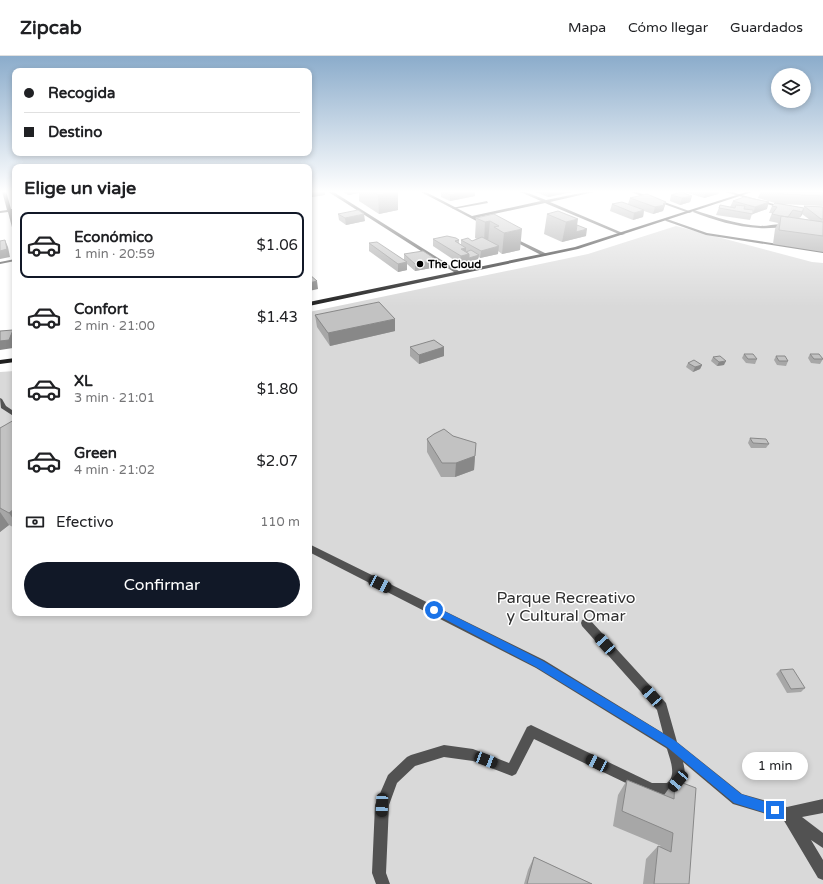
<!DOCTYPE html>
<html lang="es">
<head>
<meta charset="utf-8">
<style>
  :root { --surface:#fff; --page:#f2f2f2; --text:#202124; --muted:#757577; --line:#e0e0e0; --accent:#111827 }
  body { margin:0; font-family:"Varela Round",sans-serif; background:var(--page); color:var(--text); height:100vh; display:flex; flex-direction:column; font-size:15px; white-space:nowrap }
  * { box-sizing:border-box; margin:0 }
  p { font-size:13px; color:var(--muted) }
  .icon { flex:none; width:22px; height:22px; fill:none; stroke:currentColor; stroke-width:2; stroke-linecap:round; stroke-linejoin:round }
  .map { position:relative; flex:1; overflow:hidden }
  .panel { position:absolute; left:12px; top:108px; width:300px; height:452px; display:flex; flex-direction:column; background:var(--surface); border-radius:8px; box-shadow:0 2px 6px #0003 }
  .panel>* { flex:none }
  .hud { position:absolute; left:12px; top:12px; width:300px; height:88px; border-radius:8px; box-shadow:0 2px 6px #0003; display:grid; align-content:center; height:88px; padding:0 12px; background:var(--surface) }
  .buttons { position:absolute; left:771px; top:12px; display:grid; gap:8px }
  .buttons a { display:grid; place-items:center; width:40px; height:40px; border-radius:50%; background:var(--surface); box-shadow:0 2px 6px #0003; font-size:20px }
  .end { position:absolute; width:18px; height:18px; margin:-9px; border:5px solid #1a73e8; background:#fff; box-shadow:0 0 0 2px #fff }
  .from { border-radius:50% }
  .bubble { position:absolute; height:28px; border-radius:14px; background:var(--surface); box-shadow:0 2px 6px #0003; font-size:13px; font-weight:600; line-height:28px; text-align:center }
  .car { position:absolute; width:12px; height:24px; margin:-12px -6px; border-radius:5px; box-shadow:0 0 3px 1px #0007; background:linear-gradient(#222 24%,#8ab4d8 0 40%,#222 0 76%,#8ab4d8 0 86%,#222 0) }
  .hud b { display:flex; align-items:center; gap:14px; height:38px; font-size:15px }
  .hud b+b { border-top:1px solid var(--line) }
  .hud i { width:10px; height:10px; background:var(--text) }
  ul { padding:0; list-style:none }
  li { display:flex; align-items:center; gap:12px; height:66px; margin:0 8px 6px; padding:0 4px; border:2px solid transparent; border-radius:8px }
  li div { flex:1 }
  li b { display:block; font-size:15px }
  li em { font-style:normal; font-weight:600 }
  li.selected { border-color:var(--accent) }
  li>.icon { width:36px; height:36px; stroke-width:1.5 }
  h2 { padding:0 12px; font-size:18px; line-height:48px }
  .pay { display:flex; align-items:center; gap:10px; height:44px; padding:0 12px; font-size:15px }
  .pay p { margin-inline-start:auto }
  .button { display:flex; gap:8px; margin-top:auto; padding:8px 12px }
  .button a { flex:1; height:46px; border-radius:24px; background:var(--accent); color:#fff; font-size:16px; font-weight:600; line-height:46px; text-align:center }
  header { display:flex; align-items:center; gap:24px; box-sizing:border-box; height:56px; padding:0 20px; background:var(--surface); border-bottom:1px solid var(--line) }
  header strong { font-size:19px }
  nav { display:flex; gap:22px; margin-inline-start:auto; font-size:14px }
  .map>svg:first-child { display:block }
  .green { fill:#d9d9d9 }
  .lines { fill:none; stroke-linecap:round; stroke-linejoin:round }
  .lane { fill:#525252; fill-rule:evenodd }
  .street { fill:#525252; fill-rule:evenodd }
  .secondary { fill:#1f1f1f; fill-rule:evenodd }
  .wall { fill:#a7a7a7; fill-rule:evenodd }
  .shaded-wall { fill:#888 }
  .building { fill:#c2c2c2; stroke:#888 }
  .route { fill:#1a73e8 }
  .poi-dot { fill:#000; stroke:#fff; stroke-width:1.5 }
  .labels { text-anchor:middle; stroke-width:3; stroke-linejoin:round; paint-order:stroke }
  .far-poi-label { font-size:11px; font-weight:bold; fill:#000; stroke:#fff; text-anchor:start }
  .near-park-label { font-size:16px; fill:#303030; stroke:#fff }
</style>
</head>
<body>
<header>
<strong>Zipcab</strong>
<nav><a>Mapa</a><a>Cómo llegar</a><a>Guardados</a></nav>
</header>
<div class="map">
<svg width="823" height="828" viewBox="0 0 823 828">
  <rect width="100%" height="100%" fill="#fff"/>
  <path class="green" d="M676,170L812,206L823,207V828H0V316L15,315V557H309V256L588,198Z"/>
  <g class="lines">
    <path class="lane" d="M487,145L488,147L454,153L452,152Z
      M694,154C716,161 738,169 761,170C770,170 781,166 789,170L787,171C778,171 768,173 759,172C736,171 714,164 693,156Z
      M667,163L707,177L823,195V197L706,179L666,165L665,164Z
      M309,488L544,604L663,677L657,654L582,570L581,567L582,564L586,563L590,564L666,647L677,686L742,738L787,751L823,743V757L802,761L823,777V792L811,784L823,804V824L818,822L783,763L733,748L683,706C690,731 675,743 651,739L534,683L516,718L512,720L473,705L444,701L415,710L397,727L389,749L386,817L390,828H376L372,817L375,749L388,719L407,701L411,699L444,689L473,693L509,707L527,671L531,669L652,727H667C677,719 670,704 667,693L666,692L536,612L309,496Z"/>
    <path class="street" d="M2,135H6L11,153H15V155L12,156L15,167V176L13,175L8,156L0,157V155L7,154Z
      M327,135H332L462,217L457,218Z
      M419,135H424L472,160L541,145L518,135H523L546,144L591,135H598L550,146L625,178L621,179L545,147L475,162L488,168V170H486Z
      M628,135H634L692,156L689,157Z
      M722,135H728L784,151L781,152Z
      M512,181L547,198V199L543,200L510,183V182Z
      M15,203V205L0,208V206Z
      M0,342L2,343L6,350L15,356V361L1,352Z"/>
    <path class="secondary" d="M749,135H755L578,193L309,250V246L575,191Z
      M15,302V306L0,308V304Z"/>
  </g>
  <path class="wall" d="M309,135H325V139L311,141L309,140Z
    M342,135H396L398,136V154L379,158L359,145V137L348,139Z
    M441,135H475V140L450,145L441,141Z
    M533,135H576L548,141Z
    M681,135H719L718,138L704,142Z
    M761,135H823V150L782,148L804,152V150L823,151V196L773,188L775,173L778,167L769,165L772,157H769L772,150L775,147L758,142ZM802,158L810,164L799,162Z
    M671,139L692,140L690,146L680,149L670,145Z
    M630,142L666,146L663,155L653,158L644,155L643,161L633,164L610,155L612,148H628Z
    M733,145L767,153L752,158L750,164L716,159L720,149L730,151Z
    M338,158L365,165L346,169L339,164Z
    M494,158L520,194L502,198L498,195V198L480,202L479,201L478,203L460,208L433,190V183L459,184V188L461,189V184L472,185L477,183L475,182L476,162Z
    M547,158L577,169L586,180L562,186L544,178Z
    M369,187L404,204V198L437,204V211L415,215L407,208V214L398,216L369,195Z
    M315,259L395,275L330,290L317,271Z
    M410,291H444V300L419,308L410,300Z
    M744,298L757,303L755,308L746,307L742,302Z
    M810,298L823,303L820,308L811,307L808,302Z
    M776,300L788,305L786,310L777,309L774,304Z
    M713,301L724,309L717,310L711,305Z
    M688,307L702,309L700,313L693,316L686,311Z
    M15,364V472L9,469L0,476V372Z
    M750,382L769,388L766,392H751L748,387Z
    M427,383L475,400L474,414L455,421H441L427,396Z
    M780,614L805,632L801,636L787,637L776,618Z
    M627,724L664,739L675,724L689,828H643L646,803L658,790H661L613,770L618,739Z
    M534,801L592,828H524L528,814Z"/>
  <path class="shaded-wall" d="M310,135H325V139L311,141Z
    M348,135H359V137L348,139Z
    M468,135H475V140L450,145V139Z
    M549,135H576L548,141Z
    M706,135H719L718,138L704,142Z
    M398,136V154L379,158L378,139Z
    M692,140L690,146L680,149L682,142Z
    M666,146L663,155L653,158L655,151Z
    M769,146L767,153L753,158L755,151Z
    M804,152L802,159L799,163L802,156Z
    M644,154L643,161L633,164L634,157Z
    M364,158L365,165L346,169L345,162Z
    M578,163L576,176L587,173L586,180L562,186L566,166Z
    M490,165L488,186L484,187L485,166Z
    M522,173L520,194L502,198L504,177Z
    M5,184L8,191L10,201L0,203V195Z
    M499,190L498,198L480,202L481,195Z
    M466,192V199L469,198V206L460,208L461,193Z
    M479,199L478,203L469,206V202Z
    M437,204V211L415,215V208Z
    M407,206V214L398,216V208Z
    M317,225L318,233L309,235V227Z
    M395,263V275L330,290L328,277Z
    M13,274L15,277V288L13,292L0,294V285Z
    M444,291V300L419,308V299Z
    M726,305L724,309L717,310L719,306Z
    M702,309L700,313L693,316L695,311Z
    M475,400L474,414L455,421L456,407Z
    M15,452V466L9,457Z
    M0,456L9,469L0,476Z"/>
  <path class="building" d="M372,135H396L398,136L378,139Z
    M442,135H468L450,139Z
    M771,135H823V140L783,138Z
    M681,136L692,140L682,142L671,139Z
    M647,138L666,146L663,148L665,149L655,151L630,142Z
    M744,141L769,146L755,151L733,145Z
    M622,146L644,154L634,157L612,148Z
    M775,147L804,152L802,156L793,154L788,161L781,160L772,158L777,151L772,150Z
    M720,149L735,152L736,149L745,150L744,153L753,154V158L719,152Z
    M804,150L823,151V163H821Z
    M358,154L364,158L345,162L338,158Z
    M558,155L578,163L566,166L547,158Z
    M494,158L522,173L504,177L494,171L499,170L490,165L485,166L476,162Z
    M781,160L823,166V180L779,174Z
    M577,169L587,173L576,176Z
    M447,180L456,182L459,184L455,185L466,192L461,193L469,198L461,200L433,183Z
    M482,181L499,190L481,195L461,184L468,182L472,185Z
    M5,184L7,193L0,195V185Z
    M377,186L407,206L398,208L369,187Z
    M471,194L479,199L469,202V198L466,196Z
    M423,195L437,204L415,208L404,198Z
    M309,218L317,225L309,227Z
    M379,246L395,263L328,277L315,259Z
    M13,274L9,284L0,285V275Z
    M434,284L444,291L419,299L410,291Z
    M744,298H753L757,303H748Z
    M810,298H819L823,303H814Z
    M720,300L726,305L719,306L713,301Z
    M776,300H785L788,305H779Z
    M694,304L702,309L695,311L688,307Z
    M14,364L15,452L9,457L0,452V372Z
    M444,373L453,380L476,387L475,400L456,407H442L427,383L434,378Z
    M750,382L766,383L769,388L753,387Z
    M793,613L805,632L791,633L780,614Z
    M627,724L674,743L675,724L696,732L689,828H654L658,790L671,796L673,777L622,755Z
    M534,801L592,828H527Z"/>
  <linearGradient id="sky" x2="0" y2="1"><stop stop-color="#8baccb"/><stop offset="0.54" stop-color="#fff"/><stop offset="1" stop-color="#fff" stop-opacity="0"/></linearGradient>
  <rect width="823" height="251" fill="url(#sky)"/>
  <path class="route" d="M434,550L543,605L674,684L741,738L779,750L780,754L779,758L775,760L734,747L667,691L536,611L431,556L430,554Z"/>
  <circle class="poi-dot" cx="420" cy="208" r="4"/>
  <g class="labels">
    <g class="far-poi-label">
      <text x="428" y="212">The Cloud</text>
    </g>
    <g class="near-park-label">
      <text x="566" y="547">Parque Recreativo<tspan x="566" dy="18">y Cultural Omar</tspan></text>
    </g>
  </g>
</svg>
<div class="buttons">
<a><svg class="icon" aria-label="layers" viewBox="0 0 24 24"><path d="M12 4l9 5-9 5-9-5zM3 14l9 5 9-5"/></svg></a>
</div>
<i class="end from" style="left:434px;top:554px"></i>
<i class="end" style="left:775px;top:754px"></i>
<div class="bubble" style="left:742px;top:696px;width:66px">1 min</div>
<i class="car" style="left:380px;top:528px;rotate:116deg"></i>
<i class="car" style="left:605px;top:588px;rotate:318deg"></i>
<i class="car" style="left:652px;top:640px;rotate:318deg"></i>
<i class="car" style="left:486px;top:704px;rotate:111deg"></i>
<i class="car" style="left:597px;top:707px;rotate:296deg"></i>
<i class="car" style="left:678px;top:725px;rotate:220deg"></i>
<i class="car" style="left:382px;top:749px;rotate:182deg"></i>
<div class="hud">
<b><i class="from"></i>Recogida</b>
<b><i></i>Destino</b>
</div>
<section class="panel">
<h2>Elige un viaje</h2>
<ul>
<li class="selected"><svg class="icon" aria-label="car" viewBox="0 0 24 24"><path d="M5 17H2v-5l4-1 3-4h7l3 4 3 1v5h-3M9 17h6M6 11h13"/><circle cx="7" cy="17" r="2"/><circle cx="17" cy="17" r="2"/></svg><div><b>Económico</b><p>1 min · 20:59</p></div><em>$1.06</em></li>
<li><svg class="icon" aria-label="car" viewBox="0 0 24 24"><path d="M5 17H2v-5l4-1 3-4h7l3 4 3 1v5h-3M9 17h6M6 11h13"/><circle cx="7" cy="17" r="2"/><circle cx="17" cy="17" r="2"/></svg><div><b>Confort</b><p>2 min · 21:00</p></div><em>$1.43</em></li>
<li><svg class="icon" aria-label="car" viewBox="0 0 24 24"><path d="M5 17H2v-5l4-1 3-4h7l3 4 3 1v5h-3M9 17h6M6 11h13"/><circle cx="7" cy="17" r="2"/><circle cx="17" cy="17" r="2"/></svg><div><b>XL</b><p>3 min · 21:01</p></div><em>$1.80</em></li>
<li><svg class="icon" aria-label="car" viewBox="0 0 24 24"><path d="M5 17H2v-5l4-1 3-4h7l3 4 3 1v5h-3M9 17h6M6 11h13"/><circle cx="7" cy="17" r="2"/><circle cx="17" cy="17" r="2"/></svg><div><b>Green</b><p>4 min · 21:02</p></div><em>$2.07</em></li>
</ul>
<div class="pay"><svg class="icon" aria-label="cash" viewBox="0 0 24 24"><path d="M3 7h18v10H3z"/><circle cx="12" cy="12" r="2"/></svg>Efectivo<p>110 m</p></div>
<div class="button"><a>Confirmar</a></div>
</section>
</div>
</body>
</html>
